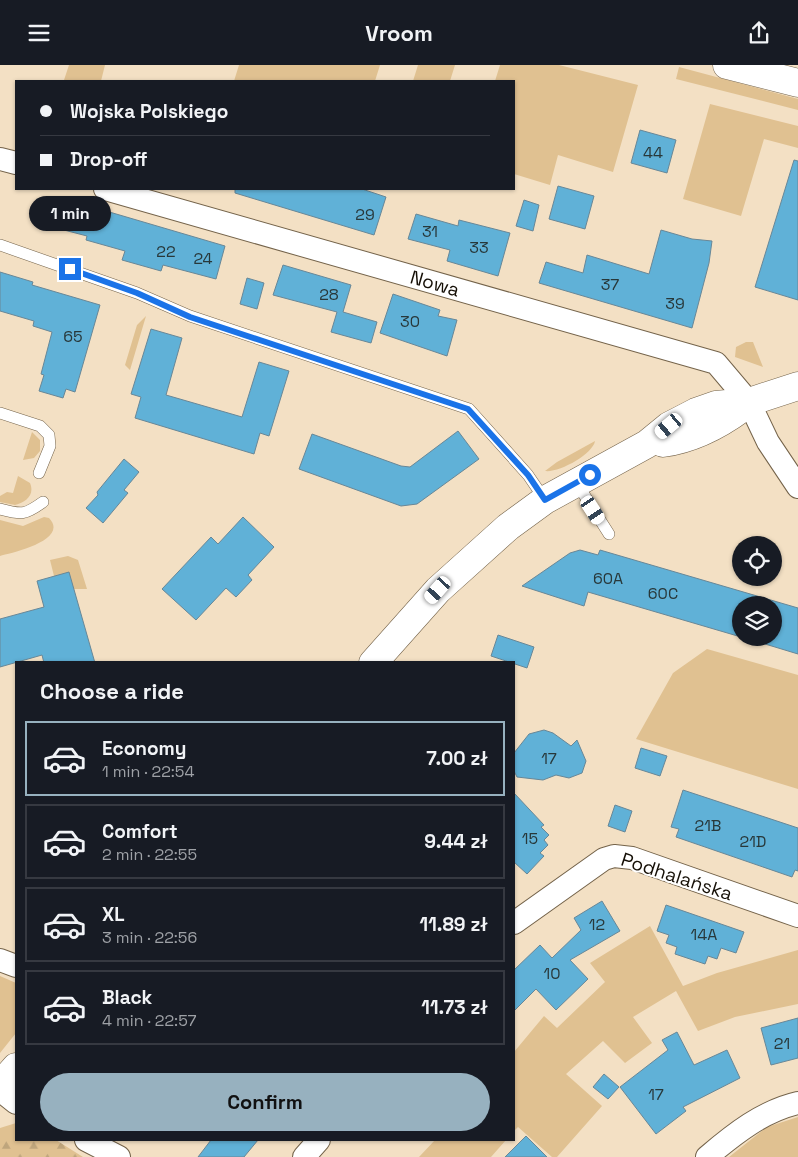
<!DOCTYPE html>
<html lang="en">
<head>
<meta charset="utf-8">
<style>
  :root { --surface:#171b24; --page:#20242c; --text:#f1f3f6; --muted:#9ea1a6; --line:#363941; --accent:#97b1bf }
  body { margin:0; font-family:"Space Grotesk",sans-serif; background:var(--page); color:var(--text); height:100vh; display:flex; flex-direction:column; font-size:19px; white-space:nowrap }
  * { box-sizing:border-box; margin:0 }
  p { font-size:16px; color:var(--muted) }
  .icon { flex:none; width:28px; height:28px; fill:none; stroke:currentColor; stroke-width:2; stroke-linecap:round; stroke-linejoin:round }
  .map { position:relative; flex:1; overflow:hidden }
  .drawer { position:absolute; left:15px; top:596px; width:500px; height:480px; display:flex; flex-direction:column; background:var(--surface); border-radius:0px; box-shadow:0 1px 4px #0004 }
  .drawer>* { flex:none }
  .hud { position:absolute; left:15px; top:15px; width:500px; height:110px; border-radius:0px; box-shadow:0 1px 4px #0004; display:grid; align-content:center; height:110px; padding:0 25px; background:var(--surface) }
  .tools { position:absolute; left:732px; top:471px; display:grid; gap:10px }
  .tools a { display:grid; place-items:center; width:50px; height:50px; border-radius:50%; background:var(--surface); box-shadow:0 1px 4px #0004; font-size:25px }
  .end { position:absolute; width:22px; height:22px; margin:-11px; border:6px solid #1a73e8; background:#fff; box-shadow:0 0 0 2px #fff }
  .from { border-radius:50% }
  .bubble { position:absolute; height:35px; border-radius:18px; background:var(--surface); box-shadow:0 1px 4px #0004; font-size:16px; font-weight:700; line-height:35px; text-align:center }
  .car { position:absolute; width:15px; height:30px; margin:-15px -8px; border-radius:6px; box-shadow:0 0 4px 1px #0007; background:linear-gradient(#fff 24%,#345 0 40%,#fff 0 76%,#345 0 86%,#fff 0) }
  .hud b { display:flex; align-items:center; gap:18px; height:48px; font-size:19px }
  .hud b+b { border-top:1px solid var(--line) }
  .hud i { width:12px; height:12px; background:var(--text) }
  ul { padding:0; list-style:none }
  li { display:flex; align-items:center; gap:15px; height:75px; margin:0 10px 8px; padding:0 15px; border:2px solid var(--line); border-radius:0px }
  li div { flex:1 }
  li b { display:block; font-size:19px }
  li em { font-style:normal; font-weight:700 }
  li.active { border-color:var(--accent) }
  li>.icon { width:45px; height:45px; stroke-width:1.5 }
  h2 { padding:0 25px; font-size:22px; line-height:60px }
  .primary-button { display:flex; gap:10px; margin-top:auto; padding:10px 25px }
  .primary-button a { flex:1; height:58px; border-radius:30px; background:var(--accent); color:#111; font-size:20px; font-weight:700; line-height:58px; text-align:center }
  header { display:flex; justify-content:space-between; align-items:center; height:65px; padding:0 25px; background:var(--surface); font-size:22px; font-weight:700 }
  .map>svg:first-child { display:block }
  .green { fill:#e0c191 }
  .forest { fill:url(#forest-firs) }
  .building { fill:#60b1d7; stroke:#688797 }
  .lines { fill:none; stroke-linecap:round; stroke-linejoin:round }
  .service-casing { stroke:#74634a; stroke-width:12 }
  .minor-casing { stroke:#74634a; stroke-width:24 }
  .tertiary-casing { stroke:#74634a; stroke-width:29 }
  .primary-casing { stroke:#74634a; stroke-width:29 }
  .service { stroke:#fff; stroke-width:11 }
  .minor { stroke:#fff; stroke-width:22 }
  .tertiary { stroke:#fff; stroke-width:28 }
  .primary { stroke:#fff; stroke-width:28 }
  .route { stroke:#1a73e8; stroke-width:6 }
  .labels { text-anchor:middle; stroke-width:4; stroke-linejoin:round; paint-order:stroke }
  .number-label { font-size:16px; fill:#28383a }
  .street-label { font-size:19px; fill:#150f06; stroke:#fff }
</style>
</head>
<body>
<header><svg class="icon" aria-label="menu" viewBox="0 0 24 24"><path d="M4 6h16M4 12h16M4 18h16"/></svg>Vroom<svg class="icon" aria-label="share" viewBox="0 0 24 24"><path d="M12 15V3M7 8l5-5 5 5M5 13v7h14v-7"/></svg></header>
<div class="map">
<svg width="798" height="1092" viewBox="0 0 798 1092">
  <defs>
    <pattern id="forest-firs" width="22" height="20" patternUnits="userSpaceOnUse" patternTransform="scale(1.25)"><rect width="22" height="20" fill="#e0c191"/><path d="M5 1l3.5 6h-7zM16 11l3.5 6h-7z" fill="#bfa57c"/></pattern>
  </defs>
  <rect width="100%" height="100%" fill="#f3e0c4"/>
  <path class="green" d="M69,0H105L101,16H69L64,15Z
    M239,0H380L375,16H234Z
    M418,0H455L450,16H413Z
    M500,0H559L638,20L613,107L558,90L550,120L514,109V16H495Z
    M679,2L798,34V45L676,14Z
    M710,39L798,61V83L764,74L741,151L683,134Z
    M146,251L130,305L125,300L137,260Z
    M746,277H753L763,302L735,292L736,282Z
    M32,367L40,375V386L34,393L23,395Z
    M595,376C593,389 559,408 545,406L557,397Z
    M18,411L30,418C35,430 26,437 15,440L0,437V431L7,427L13,428Z
    M44,452L49,453C70,475 12,488 0,491V455L23,461Z
    M68,491L78,495L87,524H74L54,511L50,495Z
    M707,584L798,610V724L636,674L673,608Z
    M650,861L683,921L717,908L798,885V939L735,952L698,966L676,926L633,952L652,978L625,998L603,976L566,1009L602,1041L557,1092H552L518,1062L514,1066V987L544,951L557,963L605,917L590,898Z
    M0,911L16,918V968L0,988Z
    M798,1052V1092H729L767,1062Z
    M435,1075H506L491,1092H419Z"/>
  <path class="forest" d="M16,1058V1075H56L83,1092H0V1063Z"/>
  <path class="building" d="M640,65L676,75L667,108L631,98Z
    M794,95L798,96V235L755,222Z
    M558,121L594,131L585,164L549,154Z
    M235,124H362L386,132L374,170L235,128Z
    M524,135L539,140L533,166L516,161Z
    M72,136L225,181L216,214L163,200L161,206L122,195L125,186L86,175L87,171L64,165Z
    M416,149L458,161L459,155L510,168L498,211L447,196L450,185L408,174Z
    M661,165L692,174L712,176L709,198L692,263L539,218L546,197L583,208L587,190L649,209Z
    M283,200L351,220L343,247L377,257L371,278L331,267L337,247L273,230Z
    M0,207L33,217L32,220L100,240L75,327L66,324L63,333L39,326L44,310L41,309L52,267L33,261L34,256L0,246Z
    M247,213L264,218L257,244L240,239Z
    M393,229L440,245L438,251L457,255L447,291L380,268Z
    M151,264L182,273L166,330L242,352L259,297L289,306L269,371L260,368L254,389L135,353L141,332L131,329Z
    M458,366L479,394L417,439L401,441L299,404L312,369L401,401L410,402Z
    M124,394L139,407L124,425L128,428L103,458L86,443L98,430L97,427Z
    M243,452L274,482L248,510L252,515L236,532L226,523L196,555L162,524L211,472L218,479Z
    M580,485L598,490L600,485L798,543V589L742,572H774V540H741V572L588,527L584,541L522,521L570,488Z
    M69,507L95,598H44L42,590L0,602V554L44,542L37,516Z
    M498,570L534,582L527,603L491,591Z
    M544,665L553,668L571,681L577,675L586,696L582,708L569,713L556,710L543,715L517,712L514,706V688L529,669Z
    M641,683L667,691L660,711L635,703Z
    M683,725L798,763V806L795,805L792,812L676,772L679,764L671,762Z
    M514,728L544,760L541,762L549,770L544,775L548,780L540,788L544,791L527,809L514,797Z
    M615,740L632,746L625,767L608,761Z
    M602,836L620,866L570,895L588,914L556,945L536,924L514,946V905L540,880L552,893L581,865L574,853Z
    M666,840L744,867L736,888L721,883L717,894L708,891L705,899L675,889L677,882L666,878L669,870L657,866Z
    M798,953V993L771,1000L761,963Z
    M677,967L694,1000L727,985L740,1013L683,1042L686,1046L656,1069L620,1022L668,985L662,975Z
    M604,1009L619,1022L608,1034L593,1022Z
    M526,1071L547,1092H505Z
    M211,1075H258L244,1092H198Z"/>
  <g class="lines">
    <defs>
      <path id="service" d="M0,180L137,228L190,251L469,344L528,410L545,435
        M0,348L40,361L49,370L50,381L39,408
        M576,417L609,469
        M0,444C22,450 25,450 43,437"/>
      <path id="minor" d="M0,94L16,98
        M105,124L716,298L749,337L768,377L798,422
        M514,858L604,794L614,791L632,793L798,851
        M0,895L16,901
        M0,1025L16,1038
        M86,1075L119,1092
        M304,1092L319,1075
        M707,1092C734,1069 763,1046 798,1038"/>
      <path id="tertiary" d="M663,378C692,374 719,360 742,343
        M373,598L438,525L508,462L545,435L647,379L669,361L696,347L716,340L749,337L798,321
        M0,1020L16,1002"/>
      <path id="primary" d="M727,0L798,18"/>
    </defs>
    <use href="#service" class="service-casing"/>
    <use href="#minor" class="minor-casing"/>
    <use href="#tertiary" class="tertiary-casing"/>
    <use href="#primary" class="primary-casing"/>
    <use href="#service" class="service"/>
    <use href="#minor" class="minor"/>
    <use href="#tertiary" class="tertiary"/>
    <use href="#primary" class="primary"/>
  </g>
  <g class="lines">
    <path class="route" d="M70,204L137,228L190,252L468,344L528,410L545,435L590,410"/>
  </g>
  <g class="labels">
    <g class="number-label">
      <text x="653" y="93">44</text>
      <text x="365" y="155">29</text>
      <text x="430" y="172">31</text>
      <text x="479" y="188">33</text>
      <text x="166" y="192">22</text>
      <text x="203" y="199">24</text>
      <text x="610" y="225">37</text>
      <text x="329" y="235">28</text>
      <text x="675" y="244">39</text>
      <text x="410" y="262">30</text>
      <text x="73" y="277">65</text>
      <text x="608" y="519">60A</text>
      <text x="663" y="534">60C</text>
      <text x="549" y="699">17</text>
      <text x="708" y="766">21B</text>
      <text x="530" y="779">15</text>
      <text x="753" y="782">21D</text>
      <text x="597" y="865">12</text>
      <text x="704" y="875">14A</text>
      <text x="552" y="914">10</text>
      <text x="782" y="984">21</text>
      <text x="656" y="1035">17</text>
    </g>
    <g class="street-label">
      <text transform="translate(435 218) rotate(16)" y="7">Nowa</text>
      <text transform="translate(677 811) rotate(18)" y="7">Podhalańska</text>
    </g>
  </g>
</svg>
<div class="tools">
<a><svg class="icon" aria-label="locate" viewBox="0 0 24 24"><circle cx="12" cy="12" r="6"/><path d="M12 2v4M12 18v4M2 12h4M18 12h4"/></svg></a>
<a><svg class="icon" aria-label="layers" viewBox="0 0 24 24"><path d="M12 4l9 5-9 5-9-5zM3 14l9 5 9-5"/></svg></a>
</div>
<i class="end from" style="left:590px;top:410px"></i>
<i class="end" style="left:70px;top:204px"></i>
<div class="bubble" style="left:29px;top:131px;width:82px">1 min</div>
<i class="car" style="left:669px;top:361px;rotate:230deg"></i>
<i class="car" style="left:593px;top:445px;rotate:147deg"></i>
<i class="car" style="left:438px;top:525px;rotate:222deg"></i>
<div class="hud">
<b><i class="from"></i>Wojska Polskiego</b>
<b><i></i>Drop-off</b>
</div>
<section class="drawer">
<h2>Choose a ride</h2>
<ul>
<li class="active"><svg class="icon" aria-label="car" viewBox="0 0 24 24"><path d="M5 17H2v-5l4-1 3-4h7l3 4 3 1v5h-3M9 17h6M6 11h13"/><circle cx="7" cy="17" r="2"/><circle cx="17" cy="17" r="2"/></svg><div><b>Economy</b><p>1 min · 22:54</p></div><em>7.00 zł</em></li>
<li><svg class="icon" aria-label="car" viewBox="0 0 24 24"><path d="M5 17H2v-5l4-1 3-4h7l3 4 3 1v5h-3M9 17h6M6 11h13"/><circle cx="7" cy="17" r="2"/><circle cx="17" cy="17" r="2"/></svg><div><b>Comfort</b><p>2 min · 22:55</p></div><em>9.44 zł</em></li>
<li><svg class="icon" aria-label="car" viewBox="0 0 24 24"><path d="M5 17H2v-5l4-1 3-4h7l3 4 3 1v5h-3M9 17h6M6 11h13"/><circle cx="7" cy="17" r="2"/><circle cx="17" cy="17" r="2"/></svg><div><b>XL</b><p>3 min · 22:56</p></div><em>11.89 zł</em></li>
<li><svg class="icon" aria-label="car" viewBox="0 0 24 24"><path d="M5 17H2v-5l4-1 3-4h7l3 4 3 1v5h-3M9 17h6M6 11h13"/><circle cx="7" cy="17" r="2"/><circle cx="17" cy="17" r="2"/></svg><div><b>Black</b><p>4 min · 22:57</p></div><em>11.73 zł</em></li>
</ul>
<div class="primary-button"><a>Confirm</a></div>
</section>
</div>
</body>
</html>
